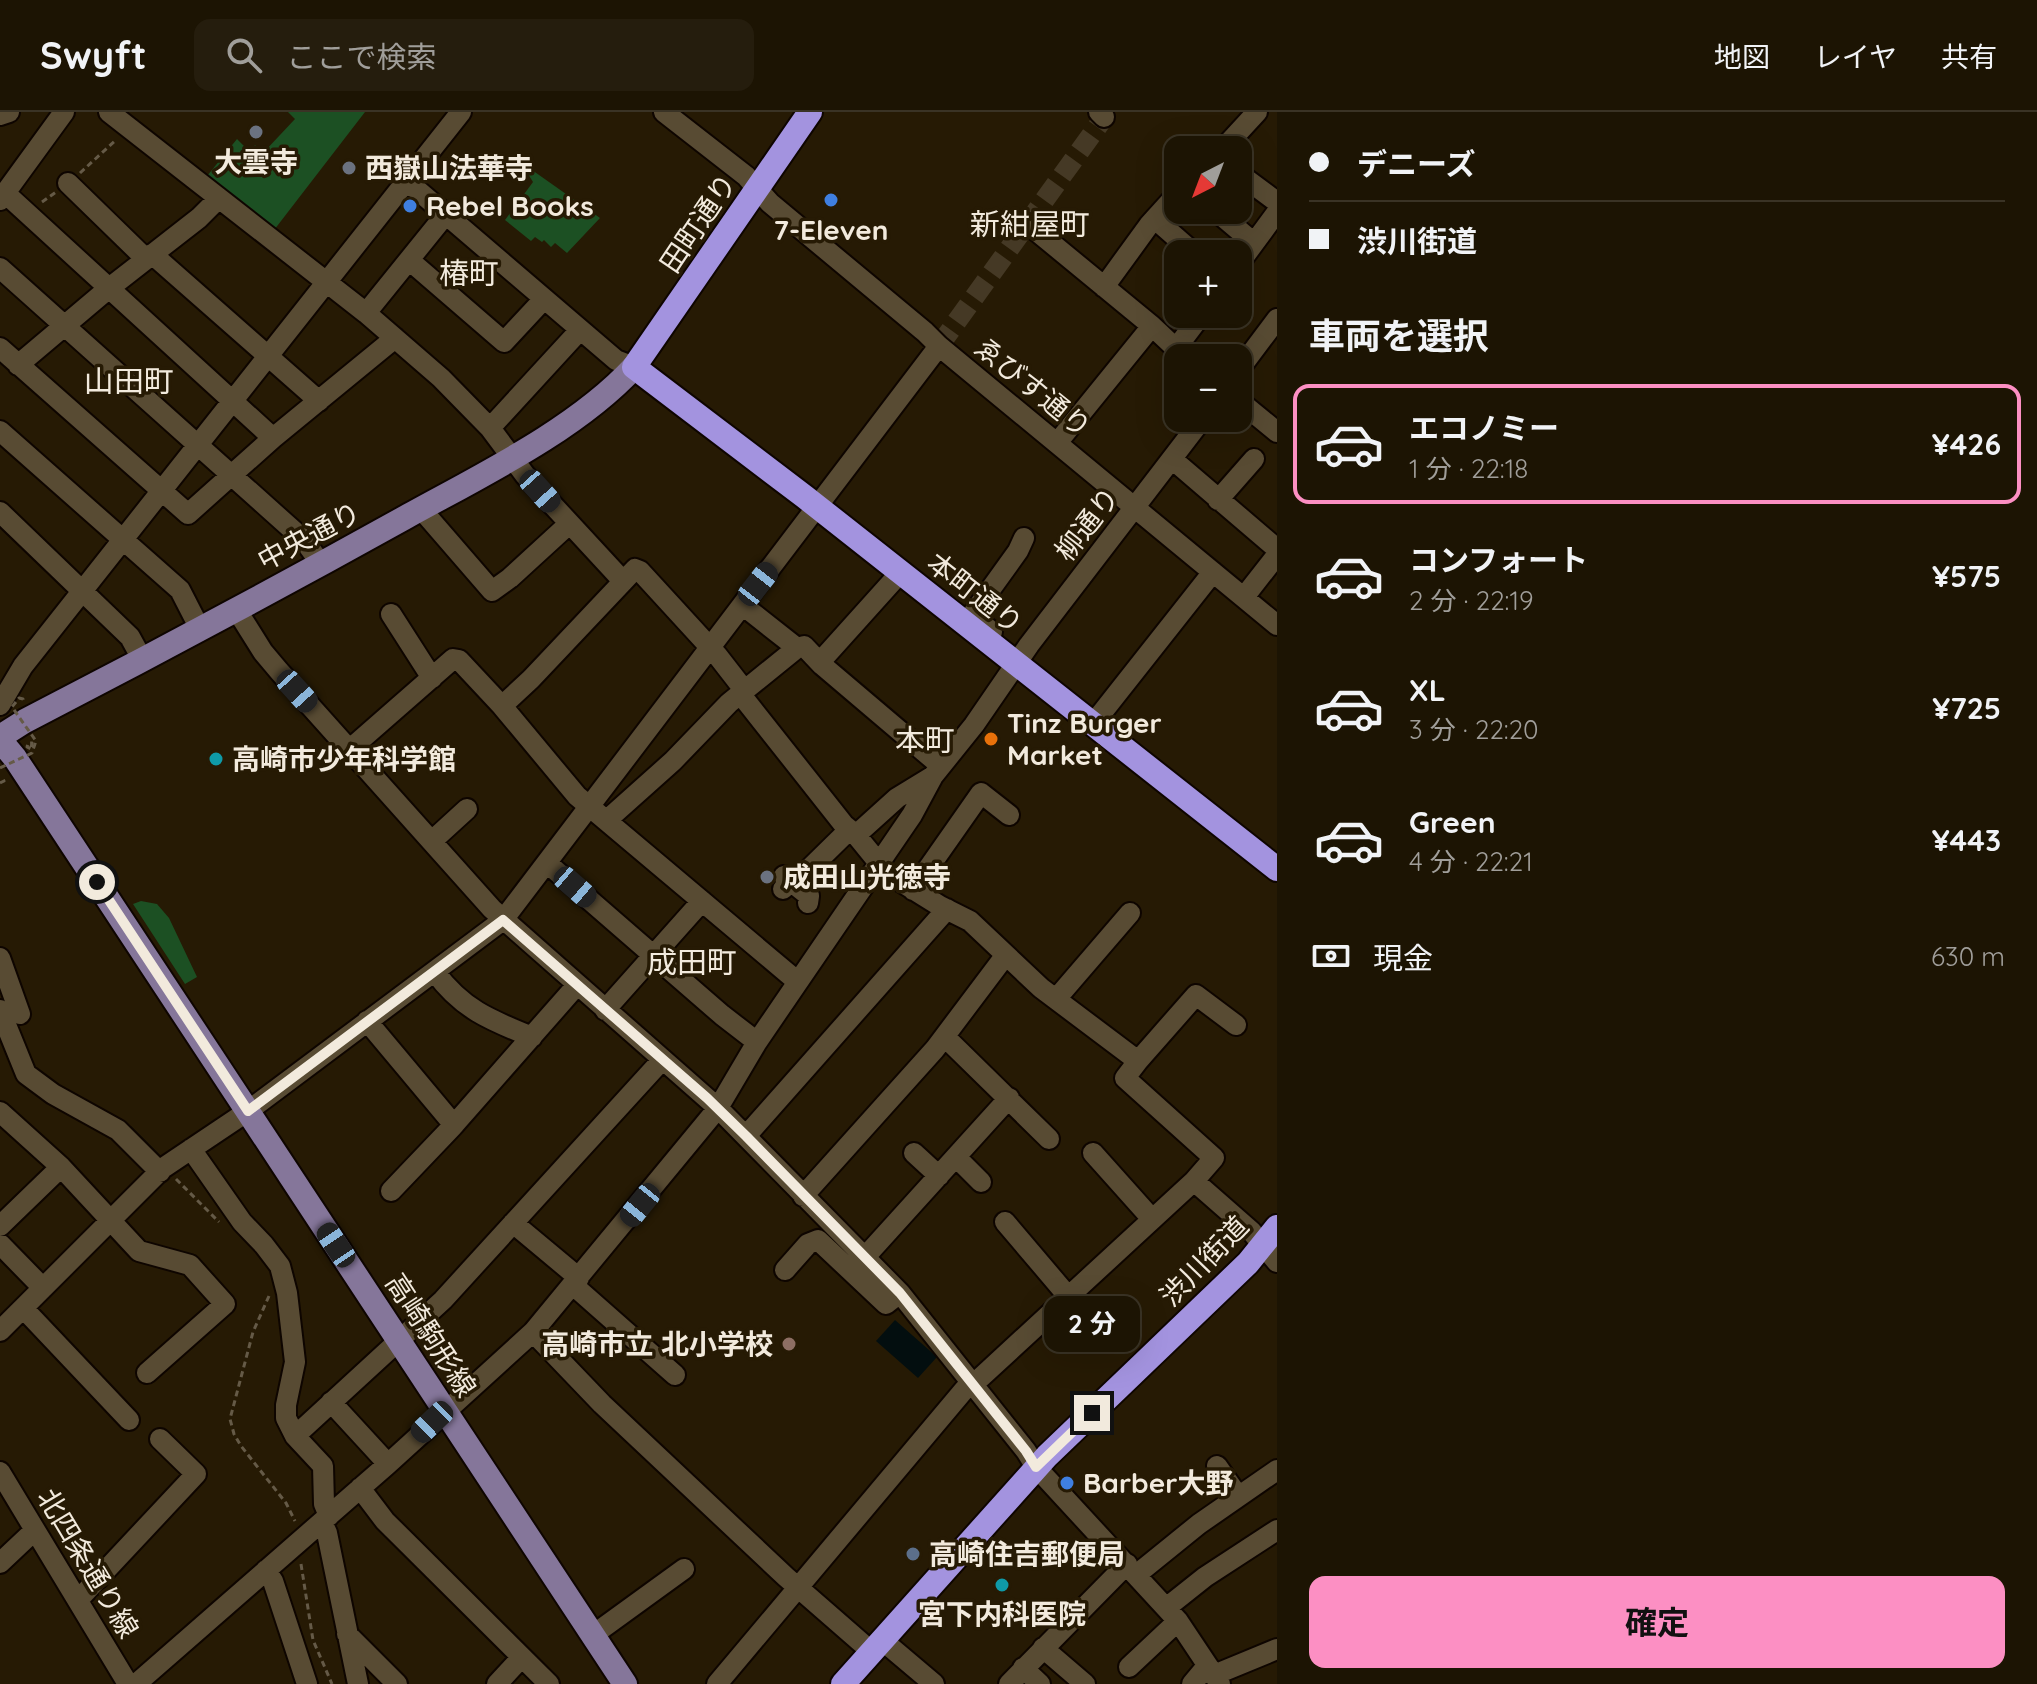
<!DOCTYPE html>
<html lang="ja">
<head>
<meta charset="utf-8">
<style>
  :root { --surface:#1c1403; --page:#251d0d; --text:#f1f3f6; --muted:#a09e9a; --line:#3a3325; --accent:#fc8fc3 }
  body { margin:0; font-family:Quicksand,"Noto Sans JP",sans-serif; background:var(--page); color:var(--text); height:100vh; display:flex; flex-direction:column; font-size:30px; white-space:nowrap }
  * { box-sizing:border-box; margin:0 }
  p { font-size:26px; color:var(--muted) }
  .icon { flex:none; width:44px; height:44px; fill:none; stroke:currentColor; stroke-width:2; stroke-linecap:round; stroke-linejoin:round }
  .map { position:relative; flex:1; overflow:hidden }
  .side { display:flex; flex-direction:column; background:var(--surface); width:760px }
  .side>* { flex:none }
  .banner { display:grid; align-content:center; height:176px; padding:0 32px; background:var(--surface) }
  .needle { width:52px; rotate:222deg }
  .controls { position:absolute; left:1164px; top:24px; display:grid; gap:16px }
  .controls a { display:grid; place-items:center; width:88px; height:88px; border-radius:16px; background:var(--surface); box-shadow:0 8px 32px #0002,0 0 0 2px var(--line); font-size:40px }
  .end { position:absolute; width:36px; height:36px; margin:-18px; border:10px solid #f2eadd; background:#111; box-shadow:0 0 0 4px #111 }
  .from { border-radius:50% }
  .bubble { position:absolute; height:56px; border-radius:16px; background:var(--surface); box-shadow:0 8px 32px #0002,0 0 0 2px var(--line); font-size:26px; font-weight:700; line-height:56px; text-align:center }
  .car { position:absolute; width:24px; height:48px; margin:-24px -12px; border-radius:10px; box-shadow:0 0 6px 2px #0007; background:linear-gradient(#222 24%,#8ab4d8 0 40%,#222 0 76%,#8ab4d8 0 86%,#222 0) }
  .banner b { display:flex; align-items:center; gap:28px; height:76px; font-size:30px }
  .banner b+b { border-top:2px solid var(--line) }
  .banner i { width:20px; height:20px; background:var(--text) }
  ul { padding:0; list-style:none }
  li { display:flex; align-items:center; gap:24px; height:120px; margin:0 16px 12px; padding:0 16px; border:4px solid transparent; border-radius:16px }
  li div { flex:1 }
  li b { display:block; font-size:30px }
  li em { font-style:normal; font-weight:700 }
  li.on { border-color:var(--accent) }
  li>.icon { width:72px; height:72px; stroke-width:1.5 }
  h2 { padding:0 32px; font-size:36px; line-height:96px }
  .pay { display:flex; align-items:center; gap:20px; height:88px; padding:0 32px; font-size:30px }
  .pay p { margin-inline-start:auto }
  .button { display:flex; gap:16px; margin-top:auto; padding:16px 32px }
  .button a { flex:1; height:92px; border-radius:16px; background:var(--accent); color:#111; font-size:32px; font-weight:700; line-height:92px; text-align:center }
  header { display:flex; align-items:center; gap:48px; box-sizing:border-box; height:112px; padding:0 40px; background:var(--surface); border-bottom:2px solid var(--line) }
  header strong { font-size:38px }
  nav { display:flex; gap:44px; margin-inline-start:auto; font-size:28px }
  .search { width:560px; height:72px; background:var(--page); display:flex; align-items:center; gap:20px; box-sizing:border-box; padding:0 28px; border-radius:16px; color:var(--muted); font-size:30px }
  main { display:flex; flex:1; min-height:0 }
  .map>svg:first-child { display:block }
  .green { fill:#1c5023 }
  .water { fill:#030e0f }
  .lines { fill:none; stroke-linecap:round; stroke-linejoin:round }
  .stream { stroke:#030e0f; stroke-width:4 }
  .minor-tunnel { stroke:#453925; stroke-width:20; stroke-dasharray:20 10; stroke-linecap:butt }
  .minor-casing { stroke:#0e0500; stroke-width:24 }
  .major-casing { stroke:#0e0500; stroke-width:28 }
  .highway-casing { stroke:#0e0500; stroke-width:28 }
  .path { stroke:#655a47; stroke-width:3; stroke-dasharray:6 4; stroke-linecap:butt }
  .minor { stroke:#584b33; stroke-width:20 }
  .major { stroke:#85769a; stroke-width:24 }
  .highway { stroke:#a393df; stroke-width:24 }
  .path-bridge { stroke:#655a47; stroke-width:3; stroke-dasharray:6 4; stroke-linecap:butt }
  .route { stroke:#f2eadd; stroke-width:10 }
  .worship-dot { fill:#6b7280; stroke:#261a04; stroke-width:3 }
  .shop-dot { fill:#3f7fe0; stroke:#261a04; stroke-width:3 }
  .food-dot { fill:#e8710a; stroke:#261a04; stroke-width:3 }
  .culture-dot { fill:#0f9aa8; stroke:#261a04; stroke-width:3 }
  .education-dot { fill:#8d6e63; stroke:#261a04; stroke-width:3 }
  .service-dot { fill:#5c6f8a; stroke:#261a04; stroke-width:3 }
  .labels { text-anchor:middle; stroke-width:7; stroke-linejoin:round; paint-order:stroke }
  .poi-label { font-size:28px; font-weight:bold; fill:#f2eadd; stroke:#261a04; text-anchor:start }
  .street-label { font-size:28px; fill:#f2eadd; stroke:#261a04 }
  .neighbourhood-label { font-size:30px; fill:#f2eadd; stroke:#261a04 }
</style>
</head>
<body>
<header>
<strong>Swyft</strong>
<div class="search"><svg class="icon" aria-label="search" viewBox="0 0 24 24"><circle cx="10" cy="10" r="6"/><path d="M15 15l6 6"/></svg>ここで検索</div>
<nav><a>地図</a><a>レイヤ</a><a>共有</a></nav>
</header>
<main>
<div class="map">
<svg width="1277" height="1572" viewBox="0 0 1277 1572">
  <rect width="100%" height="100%" fill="#261a04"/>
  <path class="green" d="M288,0H365L271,122L203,69L237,27L249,39L255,33L264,40L295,7Z
    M532,58L600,106L567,141L555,131L551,135L544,128L542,130L535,125L531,129L505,108L533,70L528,62Z
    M141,789L157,792L169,806L197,865L185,872L133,792Z"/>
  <path class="water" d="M895,1208L937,1245L918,1266L876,1229Z"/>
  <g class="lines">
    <path class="stream" d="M130,1016L162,1048"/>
    <path class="minor-tunnel" d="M939,234L1108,0"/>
    <defs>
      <path id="minor" d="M109,0L366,201L441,266L490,316L525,363L623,469
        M664,0L746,64L770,91L925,220L939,234L1277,513
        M1099,0L1104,5
        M0,3L9,0
        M1222,38L1257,0
        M1238,61L1277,90
        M408,70L616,248L634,255
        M68,71L146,147
        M5,81L273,326
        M0,88L64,0
        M1215,98L1254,131
        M1155,107L1195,142
        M1028,112L1152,214L1186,246
        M152,142L319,289
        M409,148L504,230L544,187
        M1238,153L1277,100
        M0,156L304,428L321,452
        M1104,175L1149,113L1178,81
        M366,201L446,102
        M1177,235L1202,202
        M0,236L188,402L273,326L395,226
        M18,253L108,177L199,106L218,87
        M1238,259L1277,207
        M1238,288L1277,320
        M490,316L580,218
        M0,319L180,478L200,517
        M1057,331L1152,214
        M1172,347L1277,437
        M1218,388L1254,347
        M421,397L492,479L510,466L569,412
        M0,400L130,525L142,547
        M1248,480L1277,443
        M236,497L263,540L279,559L492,797L718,996L900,1181L1026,1339L1036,1355L1178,1509L1220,1572
        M750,499L797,536L804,534L822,553L941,654
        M391,502L432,566
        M992,520L972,503L1018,439L1024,426
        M820,550L900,461
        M0,593L23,554L461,0
        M502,594L531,567L635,457L640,459L717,543L745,579L742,584L844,713L856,723L887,761L940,794L970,809L1041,876L1138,949L1125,966L1214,1046L1194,1069L978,1268L964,1278L717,1572
        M1093,612L1213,460
        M349,638L453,547L459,548L502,594L577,684L798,870
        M607,708L673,649L729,591L797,536
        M856,723L897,686L933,664
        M432,729L467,697
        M547,751L722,903L757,930
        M784,764L809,784L808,791
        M783,777L788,772L795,771L849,718
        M913,778L981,681L1009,703
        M0,846L20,902
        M435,860C462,897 490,908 532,925
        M1056,887L1130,801
        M0,898L26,962L53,982L118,1018L160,1060
        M605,898L702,789
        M367,909L454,1013
        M945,925L1049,1027
        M1138,949L1196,883L1236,913
        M0,1000L61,1055L139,1139L190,1153L225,1192L147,1261
        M746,1024L947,797
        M191,1037L242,1110L264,1133L280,1154L287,1181L295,1250L286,1293V1306L295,1324L323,1354L324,1392L329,1404
        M914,1041L939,1064
        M1093,1041L1152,1107
        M956,1045L981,1070
        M1194,1069L1251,1119L1277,1150
        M391,1079L453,1014L577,873
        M803,1084L935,937L1005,844
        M1005,1110L1067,1183
        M513,1111L579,1166
        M0,1114L61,1055
        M0,1132L43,1176
        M865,1145L1009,986
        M785,1158L808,1132L818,1128L886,1192L900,1181
        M573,1173L675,1263
        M23,1196L129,1308
        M0,1219L163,1056L248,999L503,808L939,234
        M533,1220L602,1292L786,1465L872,1540
        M331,1290L388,1352
        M295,1324L443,1188L662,948
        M1217,1354L1238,1384
        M0,1360L128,1572
        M360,1376L385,1409L549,1572
        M322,1410L327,1421L358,1572
        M0,1451L35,1418
        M266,1458L273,1469L307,1572
        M1136,1463L1199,1412L1277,1358
        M78,1488L196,1362L160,1327
        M1166,1496L1205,1465L1277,1418
        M347,1522L397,1572
        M593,1523L684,1457
        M882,1528L934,1572
        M1043,1536L1085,1572
        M1129,1555L1178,1509
        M1023,1556L1040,1572
        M1214,1563L1277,1537
        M136,1572L388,1352L533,1220L718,996L757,930L912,703L933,664L974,613L1029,533L1203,306
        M497,1572L521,1546
        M1009,1572L1127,1452
        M1192,1572L1207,1554"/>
      <path id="major" d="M0,625L25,609C153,543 280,475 406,405C480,364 576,318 634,255
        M0,628L15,646L625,1572"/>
      <path id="highway" d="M810,0L634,255L805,385L1277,757
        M843,1572L1047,1344L1248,1151L1277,1115"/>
    </defs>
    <use href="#minor" class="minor-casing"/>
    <use href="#major" class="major-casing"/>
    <use href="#highway" class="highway-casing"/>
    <path class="path" d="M80,61L116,28
      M42,90L56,80
      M0,671L4,669L2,664
      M176,1067L219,1110
      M269,1184L253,1220L230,1307L234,1322L241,1334L286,1391L295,1409
      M301,1452L313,1528L332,1572"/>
    <use href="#minor" class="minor"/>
    <use href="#major" class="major"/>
    <use href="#highway" class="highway"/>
    <path class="path-bridge" d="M31,635L32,631H28L27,635L33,638
      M0,656L32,641L36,629L12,595L19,586L23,587V590"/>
  </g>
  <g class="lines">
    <path class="route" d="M97,770L248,999L503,808L707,986L746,1024L900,1181L1026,1339L1036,1355L1092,1301"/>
  </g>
  <g class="worship-dot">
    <circle cx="256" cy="20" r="8"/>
    <circle cx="349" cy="56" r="8"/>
    <circle cx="767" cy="765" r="8"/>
  </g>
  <g class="shop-dot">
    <circle cx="831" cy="88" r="8"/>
    <circle cx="410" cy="94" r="8"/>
    <circle cx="1067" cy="1371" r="8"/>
  </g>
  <circle class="food-dot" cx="991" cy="627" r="8"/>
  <g class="culture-dot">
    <circle cx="216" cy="647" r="8"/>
    <circle cx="1002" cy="1473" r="8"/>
  </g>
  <circle class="education-dot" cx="789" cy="1232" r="8"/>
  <circle class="service-dot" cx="913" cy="1442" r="8"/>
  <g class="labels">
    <g class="poi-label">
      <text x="256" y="60" text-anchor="middle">大雲寺</text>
      <text x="365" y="66">西嶽山法華寺</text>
      <text x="426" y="104">Rebel Books</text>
      <text x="831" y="128" text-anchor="middle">7-Eleven</text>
      <text x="1007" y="621">Tinz Burger<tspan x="1007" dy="32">Market</tspan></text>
      <text x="232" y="657">高崎市少年科学館</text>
      <text x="783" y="775">成田山光徳寺</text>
      <text x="773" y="1242" text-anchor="end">高崎市立 北小学校</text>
      <text x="1083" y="1381">Barber大野</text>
      <text x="929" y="1452">高崎住吉郵便局</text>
      <text x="1002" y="1512" text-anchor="middle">宮下内科医院</text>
    </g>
    <g class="street-label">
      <text transform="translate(698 111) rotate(-56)" y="10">田町通り</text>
      <text transform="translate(1033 275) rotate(39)" y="10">ゑびす通り</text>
      <text transform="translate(1087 412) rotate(-52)" y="10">柳通り</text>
      <text transform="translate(309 424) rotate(-28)" y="10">中央通り</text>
      <text transform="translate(975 481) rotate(38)" y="10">本町通り</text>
      <text transform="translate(1204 1149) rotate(-46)" y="10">渋川街道</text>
      <text transform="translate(431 1223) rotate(57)" y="10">高崎駒形線</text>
      <text transform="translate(88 1451) rotate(59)" y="10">北四条通り線</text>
    </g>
    <g class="neighbourhood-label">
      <text x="1030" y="123">新紺屋町</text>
      <text x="469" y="172">椿町</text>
      <text x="129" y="280">山田町</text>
      <text x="925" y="639">本町</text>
      <text x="692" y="861">成田町</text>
    </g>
  </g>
</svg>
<div class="controls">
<a><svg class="needle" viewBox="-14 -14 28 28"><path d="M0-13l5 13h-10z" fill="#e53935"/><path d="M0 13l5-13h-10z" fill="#a09e9a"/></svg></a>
<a>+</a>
<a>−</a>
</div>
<i class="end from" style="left:97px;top:770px"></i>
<i class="end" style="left:1092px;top:1301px"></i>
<div class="bubble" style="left:1044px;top:1184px;width:96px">2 分</div>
<i class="car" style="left:540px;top:379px;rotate:138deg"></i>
<i class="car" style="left:758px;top:472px;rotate:38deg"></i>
<i class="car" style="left:297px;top:579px;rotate:138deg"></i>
<i class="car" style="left:575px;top:775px;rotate:131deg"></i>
<i class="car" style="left:640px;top:1093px;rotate:219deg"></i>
<i class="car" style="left:336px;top:1133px;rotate:326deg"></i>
<i class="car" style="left:432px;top:1310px;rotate:226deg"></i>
</div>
<section class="side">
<div class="banner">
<b><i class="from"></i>デニーズ</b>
<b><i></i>渋川街道</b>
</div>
<h2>車両を選択</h2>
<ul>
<li class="on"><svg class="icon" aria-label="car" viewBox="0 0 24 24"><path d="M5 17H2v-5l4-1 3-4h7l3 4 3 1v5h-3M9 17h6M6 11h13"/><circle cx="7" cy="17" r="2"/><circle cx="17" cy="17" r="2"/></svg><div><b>エコノミー</b><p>1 分 · 22:18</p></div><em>¥426</em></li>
<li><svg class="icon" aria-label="car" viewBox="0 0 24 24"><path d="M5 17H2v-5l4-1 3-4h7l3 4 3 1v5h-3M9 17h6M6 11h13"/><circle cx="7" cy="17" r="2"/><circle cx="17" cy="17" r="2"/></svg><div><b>コンフォート</b><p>2 分 · 22:19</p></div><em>¥575</em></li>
<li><svg class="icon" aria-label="car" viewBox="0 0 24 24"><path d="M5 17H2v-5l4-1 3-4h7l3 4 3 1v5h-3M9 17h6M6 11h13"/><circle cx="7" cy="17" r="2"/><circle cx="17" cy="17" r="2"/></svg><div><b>XL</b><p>3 分 · 22:20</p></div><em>¥725</em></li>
<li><svg class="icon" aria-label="car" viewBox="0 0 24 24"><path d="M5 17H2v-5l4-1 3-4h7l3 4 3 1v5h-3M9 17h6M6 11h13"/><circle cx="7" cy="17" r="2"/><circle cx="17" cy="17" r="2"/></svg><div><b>Green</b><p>4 分 · 22:21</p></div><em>¥443</em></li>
</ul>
<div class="pay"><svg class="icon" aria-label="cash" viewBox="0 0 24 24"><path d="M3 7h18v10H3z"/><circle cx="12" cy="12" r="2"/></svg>現金<p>630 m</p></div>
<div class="button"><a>確定</a></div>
</section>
</main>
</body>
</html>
